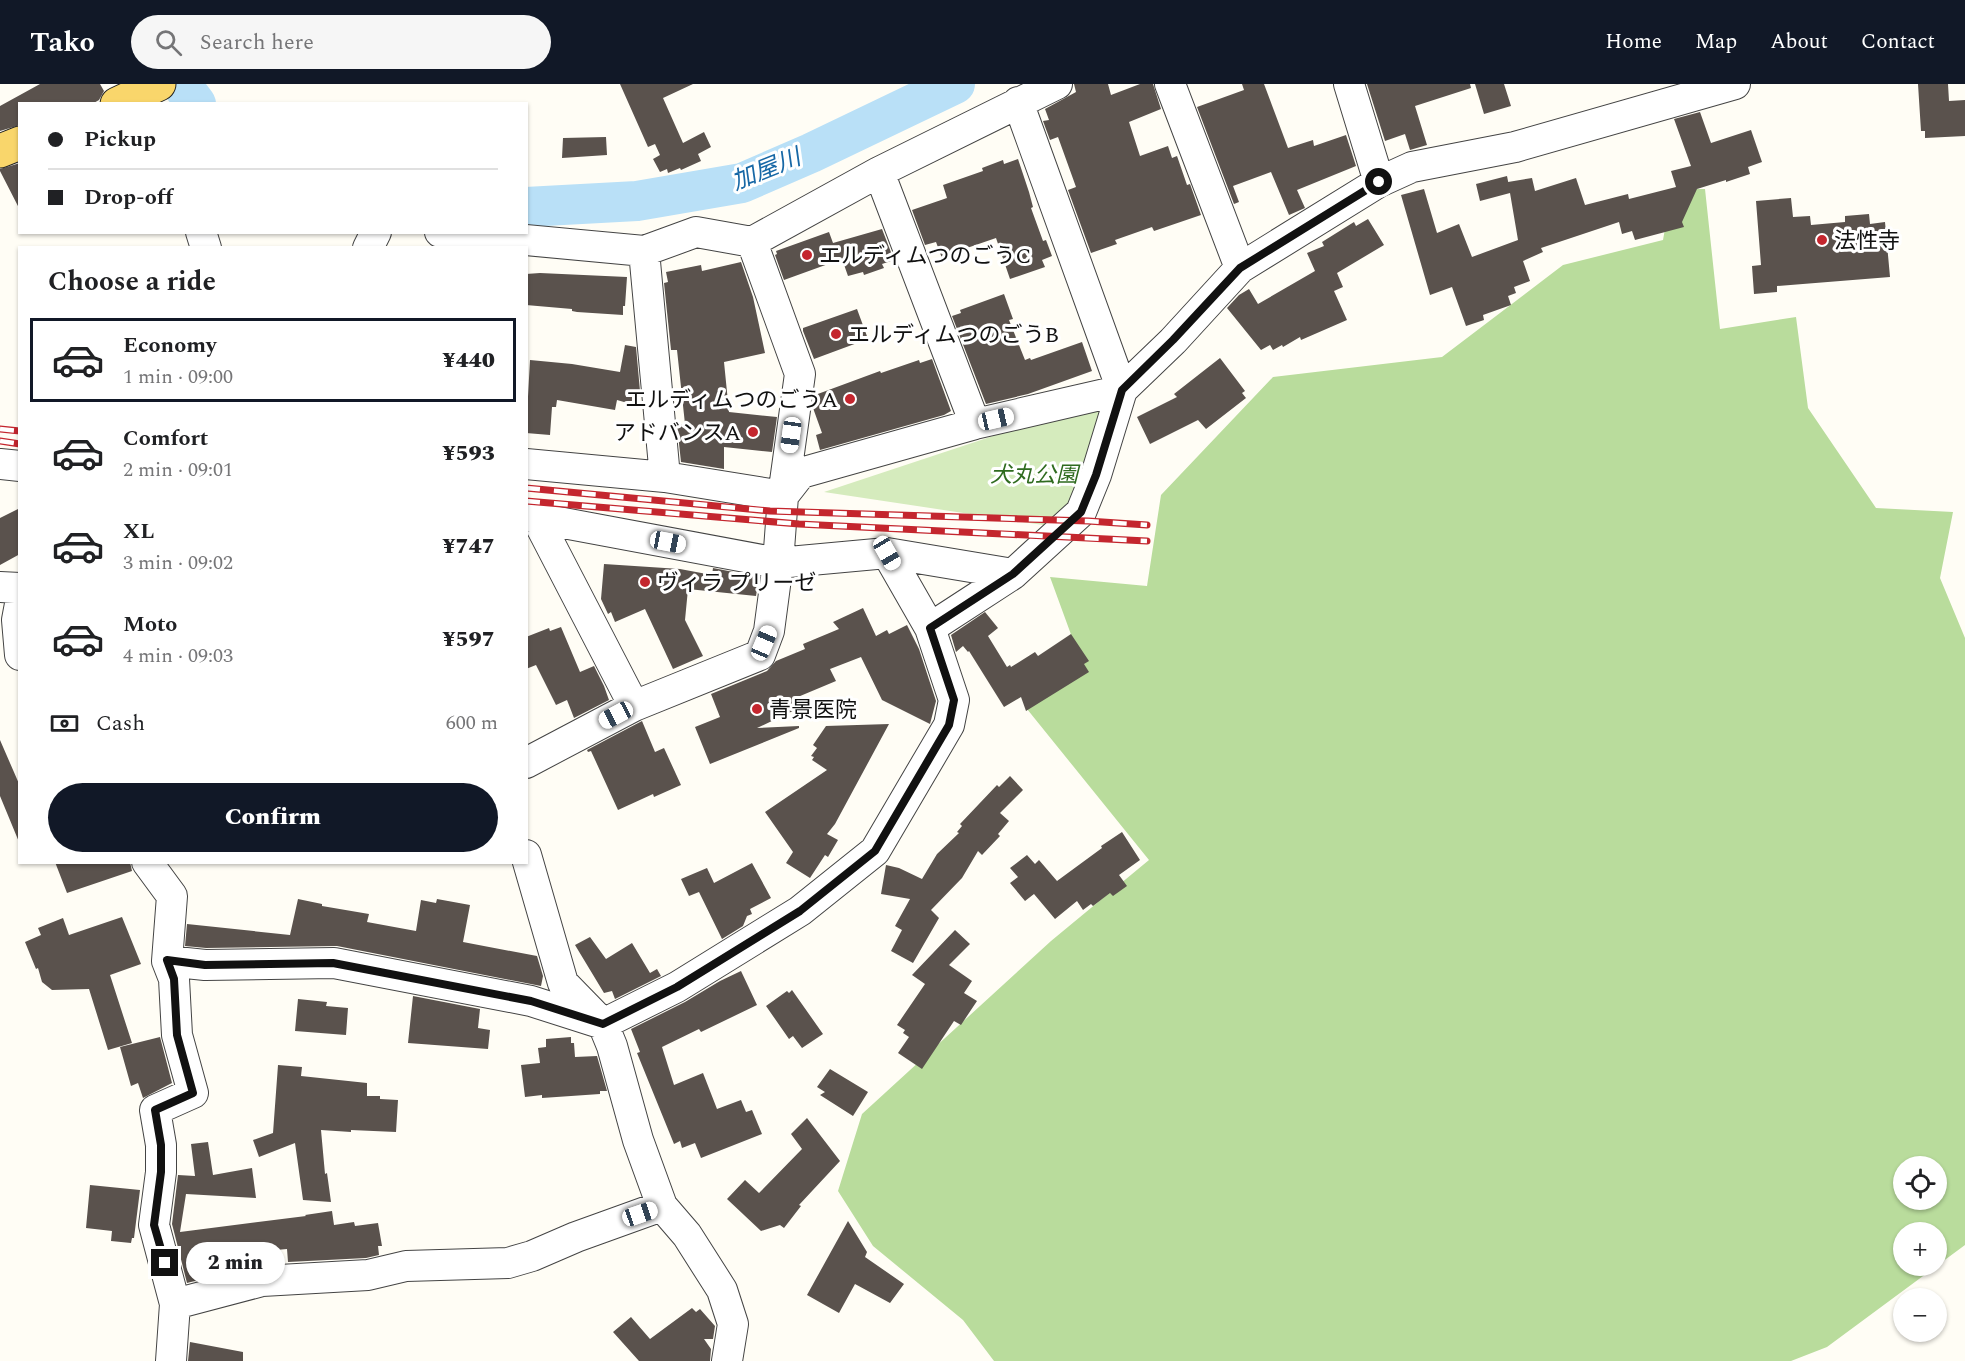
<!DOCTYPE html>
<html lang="en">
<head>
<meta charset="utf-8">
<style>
  :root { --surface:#fff; --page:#f6f6f6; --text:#202124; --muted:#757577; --line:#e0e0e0; --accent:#111827 }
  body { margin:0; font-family:Spectral,"Noto Sans JP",serif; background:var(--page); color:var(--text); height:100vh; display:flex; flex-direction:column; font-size:22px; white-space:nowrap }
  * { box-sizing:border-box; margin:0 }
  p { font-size:20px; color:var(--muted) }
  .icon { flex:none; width:33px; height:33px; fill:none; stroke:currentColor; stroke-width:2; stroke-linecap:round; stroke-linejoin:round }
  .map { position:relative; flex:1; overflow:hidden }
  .sheet { position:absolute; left:18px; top:162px; width:510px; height:618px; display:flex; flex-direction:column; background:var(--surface); border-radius:0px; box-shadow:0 2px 4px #0004 }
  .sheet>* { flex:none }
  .guide { position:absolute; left:18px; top:18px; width:510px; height:132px; border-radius:0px; box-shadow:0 2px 4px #0004; display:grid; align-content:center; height:132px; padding:0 30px; background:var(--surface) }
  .tools { position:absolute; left:1893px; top:1072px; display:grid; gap:12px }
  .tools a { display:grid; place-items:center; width:54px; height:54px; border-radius:50%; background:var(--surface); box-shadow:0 2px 4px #0004; font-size:30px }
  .end { position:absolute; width:27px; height:27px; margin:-14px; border:8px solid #111; background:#fff; box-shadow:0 0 0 3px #fff }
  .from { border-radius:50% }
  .bubble { position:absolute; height:42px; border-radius:21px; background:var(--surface); box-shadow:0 2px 4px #0004; font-size:20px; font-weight:800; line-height:42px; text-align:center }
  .car { position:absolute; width:18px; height:36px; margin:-18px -9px; border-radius:8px; box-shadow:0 0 4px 2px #0007; background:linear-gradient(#fff 24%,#345 0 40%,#fff 0 76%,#345 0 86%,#fff 0) }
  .guide b { display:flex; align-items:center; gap:21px; height:57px; font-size:22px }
  .guide b+b { border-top:2px solid var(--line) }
  .guide i { width:15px; height:15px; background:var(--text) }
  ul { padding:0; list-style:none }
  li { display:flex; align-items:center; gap:18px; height:84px; margin:0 12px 9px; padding:0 18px; border:3px solid transparent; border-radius:0px }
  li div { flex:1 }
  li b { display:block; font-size:22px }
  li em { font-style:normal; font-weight:800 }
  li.active { border-color:var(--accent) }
  li>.icon { width:54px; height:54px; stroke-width:1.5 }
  h2 { padding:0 30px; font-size:27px; line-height:72px }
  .pay { display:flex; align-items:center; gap:15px; height:66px; padding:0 30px; font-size:22px }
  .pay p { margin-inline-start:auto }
  .button { display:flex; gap:12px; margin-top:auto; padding:12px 30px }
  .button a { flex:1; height:69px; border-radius:36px; background:var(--accent); color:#fff; font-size:24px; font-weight:800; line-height:69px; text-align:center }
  header { display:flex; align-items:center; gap:36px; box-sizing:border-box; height:84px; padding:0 30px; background:var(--accent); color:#fff }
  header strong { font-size:28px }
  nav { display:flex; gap:33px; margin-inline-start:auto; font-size:21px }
  .search { width:420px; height:54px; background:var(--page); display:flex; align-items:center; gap:15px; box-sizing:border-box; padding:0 21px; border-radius:33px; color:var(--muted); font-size:22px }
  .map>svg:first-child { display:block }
  .green { fill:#d5ebbd }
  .forest { fill:#b9dc9c; fill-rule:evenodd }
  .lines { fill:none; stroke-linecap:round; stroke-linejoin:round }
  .river { stroke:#b9e0f7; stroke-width:40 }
  .building { fill:#5a524d }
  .minor-casing { stroke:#444; stroke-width:32 }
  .major-casing { stroke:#222; stroke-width:35 }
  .minor { stroke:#fff; stroke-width:30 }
  .major { stroke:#f9d66b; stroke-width:33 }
  .rail-casing { stroke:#c4262e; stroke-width:7 }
  .rail { stroke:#fff; stroke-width:4.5; stroke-dasharray:14; stroke-linecap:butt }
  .route { stroke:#111; stroke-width:8 }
  .poi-dot { fill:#c4262e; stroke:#fff; stroke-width:2 }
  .labels { text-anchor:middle; stroke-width:6; stroke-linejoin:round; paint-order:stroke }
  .poi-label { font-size:22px; fill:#111; stroke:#fff; text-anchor:start }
  .park-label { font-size:22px; font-style:italic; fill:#2f6b1f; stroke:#fff }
  .water-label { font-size:24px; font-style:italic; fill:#1768a6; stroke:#fff }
</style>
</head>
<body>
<header>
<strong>Tako</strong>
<div class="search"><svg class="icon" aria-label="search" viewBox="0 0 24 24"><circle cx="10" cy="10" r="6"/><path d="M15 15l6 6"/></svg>Search here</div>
<nav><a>Home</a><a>Map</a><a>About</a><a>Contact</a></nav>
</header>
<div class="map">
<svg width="1965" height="1277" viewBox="0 0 1965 1277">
  <rect width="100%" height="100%" fill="#fffdf5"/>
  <path class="green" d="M1093,319L1104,328L1079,411L1050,442L824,408Z"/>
  <path class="forest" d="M1672,105H1705L1720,245L1796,233L1808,324L1876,424L1953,428L1940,494L1965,554V1161L1827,1263L1791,1277H994L963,1236L873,1162L838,1107L862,1030L1051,857L1149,776L1027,625L1084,586L1050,493L1147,502L1161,411L1273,293L1442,273L1563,181L1663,156ZM1904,1083H1936V1116H1904ZM1904,1149H1936V1182H1904Z"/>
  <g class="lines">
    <path class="river" d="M181,0L196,20
      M526,123L637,117L742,99L811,69L955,0"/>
  </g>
  <path class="building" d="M40,0H100L104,7L99,16L92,20H20V41L0,47V22Z
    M620,0H693L663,14L683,59L704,48L711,63L698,70L701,77L681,86L680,84L668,89L667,85L660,88L653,75L660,71L655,60L648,63Z
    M1074,0H1108L1111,11L1140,0H1153L1161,25L1129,38L1140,72L1168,62L1172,74L1177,72L1187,101L1190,100L1201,131L1154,147L1152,143L1115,156L1117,160L1091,169L1068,106L1076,103L1058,53L1050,56L1043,37L1049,36L1045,25L1076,8Z
    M1242,0H1264L1288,64L1313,56L1314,62L1346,51L1356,82L1297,106L1305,124L1289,131L1271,88L1233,102L1239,118L1234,120L1197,23L1244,6Z
    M1367,0H1470L1471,4L1415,22L1427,61L1410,66L1405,50L1385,57Z
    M1475,0H1504L1511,22L1484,30Z
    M1918,0H1948L1949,17L1965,16V52L1925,54V47H1921Z
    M1700,28L1711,59L1751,46L1762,78L1748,83L1750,90L1726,98V96L1697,105L1682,138L1684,143L1635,156L1632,147L1622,150L1619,138L1541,164L1543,168L1523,177L1530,197L1514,203L1516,209L1508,212L1511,221L1483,231L1484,236L1466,242L1452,203L1430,211L1401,111L1424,105L1437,149L1459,140L1472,173L1518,156L1510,109L1480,117L1476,100L1507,92L1509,102L1508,98L1532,94L1535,107L1576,94L1585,121L1628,110L1629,115L1676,103L1671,87L1691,82L1674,35Z
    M606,53L607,71L562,74L563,54Z
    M1018,75L1029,108L1033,123L1031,124L1043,157L1046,156L1052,172L1042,176L1045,183L1010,195L996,154L964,165L965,169L943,177L936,158L925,161L912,126L947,114L943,101L983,87L982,84L1003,76L1004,80Z
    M20,79V126L0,87V85Z
    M1791,114L1793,133L1810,132L1811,141L1845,138V132L1869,130L1870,140L1885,138L1890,193L1777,202V208L1754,210L1752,182L1761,181L1756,117Z
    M1368,135L1384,161L1337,189L1343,203L1334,207L1347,236L1301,256L1300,253L1283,263L1282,261L1273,266L1270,261L1261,266L1227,224L1239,211L1249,205L1258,220L1315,187L1307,169L1324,162L1322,158L1354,138L1356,142Z
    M882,145L894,176L882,180L884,184L864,191L863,188L848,192L842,175L784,196L775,171L777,170L776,167L829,148L833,159Z
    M741,178L753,213L765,269L724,278L729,328L777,333L772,368L724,363V385L681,378L677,341L685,340L677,266H671L664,199L668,198L666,188L701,181L702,187Z
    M540,189L627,193L625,222H623V231L577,228L572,227V225L526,221V190Z
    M1004,210L1013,235L1009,236L1025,276L1030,274L1031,276L1082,258L1092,287L1028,310L986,320L952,232L961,229L960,226Z
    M857,225L868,255L814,275L803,247V244Z
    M625,261L636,263L640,307H635L631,320L617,316L615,326L557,316L556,323H552L550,351L526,349L530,276L572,280L620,288Z
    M1220,274L1245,307L1242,309L1246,314L1206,345L1198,336L1150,360L1137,333L1177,313L1174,310Z
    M932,275L951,327L944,331L820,366L816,351L822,349L813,324L815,311L880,287L881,289L919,276L920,279Z
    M20,424V470L0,481V434Z
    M604,480L680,485L712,491L713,484L759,493L756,512L688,505L685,536L703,572L673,585L645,525L615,538L611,528L608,530L601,515Z
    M863,524L876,552L887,546L889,550L907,541L919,565L936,617L930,640L882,616L861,573L830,585L836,597L793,615L797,625L757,644L799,642V644L710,680L695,643L720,633L711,610L767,587L776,577L805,565L803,560L839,545L833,538Z
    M985,528L998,544L988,552L1007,583L1010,581L1011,583L1035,568L1038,572L1071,550L1089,577L1084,580L1089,588L1026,627L1021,613L1004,623L969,567L968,568L963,562L956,568L951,551Z
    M561,543L580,588L594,582L604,602L609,616L574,634L567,616L556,621L536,581L526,585V553L549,544L550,547Z
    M642,637L655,668L664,664L681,701L654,713L653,710L618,726L591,667L588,668L587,666Z
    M889,640L835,740L827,750L838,756L828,773L825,771L810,794L786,779L793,768L765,728L827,686L812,676L814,673L811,672L817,664L813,661L826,642Z
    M0,656L20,702L19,758L0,712Z
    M1010,692L1023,706L1000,729L1009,737L998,750L1000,752L982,771L978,767L962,794L931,826L939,834L913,879L891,867L902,846L895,842L910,815L881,810L886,781L899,784L922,795L937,770L959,749L957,748L962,742L960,740L997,701L999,703Z
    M1122,748L1140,776L1119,791L1127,802L1113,812L1110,809L1093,822L1091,820L1083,826L1077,817L1055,835L1034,810L1025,817L1010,799L1018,793L1010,784L1027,771L1035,780L1039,776L1057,797L1102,764L1101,762Z
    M55,778H130L132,787L67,809Z
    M752,779L771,814L750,825L752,830L747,832L743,842L722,855L699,808L689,812L681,795L707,784L714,799Z
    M298,815L322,820V822L369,830L367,838L416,847L421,816L436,819L437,815L470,821L463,858L537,872L543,892L541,902L337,862L206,864L185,862L187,840L290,851Z
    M122,833L141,880L110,891L132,959L108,966L89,905L52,906L42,898L38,884L36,885L25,858L41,851L38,844L63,834L69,851Z
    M955,846L970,860L949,881L972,897L964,909L977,917L961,941L954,937L922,985L898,969L909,953L903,949L905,946L897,941L925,900L912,891Z
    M590,853L606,875L632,859L650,889L657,885L661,892L615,915L612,907L604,909L575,861Z
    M741,887L757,921L701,948L699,945L662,963L674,1001L703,989L717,1025L741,1016L746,1028L752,1026L762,1050L701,1074L695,1059L682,1064L680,1057L674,1060L637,969L640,968L631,945L685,918L720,897Z
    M792,906L823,950L802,964L793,952L789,955L766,922L787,907L789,909Z
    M413,912L480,925L478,944L490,946L488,965L408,959Z
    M298,915L327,918L326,922L348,924L346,951L295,947Z
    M160,953L172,999L143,1014L138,999L131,1002L120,963Z
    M571,953V959H574L575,973L597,972L607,1007H600V1010L542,1014V1011L525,1013L521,981L540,979L538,964L546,963V955Z
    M278,981L302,983L301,992L367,999V1012H380V1015L398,1016L396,1048L351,1046V1048L321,1046L325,1090L327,1089L331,1118L303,1116L295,1059L259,1073L253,1056L273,1049Z
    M830,985L868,1008L853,1032L820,1011L825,1008L817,1003Z
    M807,1034L840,1077L799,1121L801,1122L784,1144L780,1141L761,1147L727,1115L745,1096L759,1109L802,1065L791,1050Z
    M208,1058L213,1091L252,1084L256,1114L186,1110L180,1148L306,1132L305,1131L332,1127L334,1141L354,1138L355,1142L378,1139L382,1162H378L379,1171L366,1174L288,1178L287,1165L243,1169L245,1184L187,1199L172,1140L178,1091L195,1092L191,1060Z
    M90,1101L140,1106L134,1154H132L131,1159L111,1157L112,1147L86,1144Z
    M848,1137L867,1168L865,1173L904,1200L890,1219L855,1200L839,1229L807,1211Z
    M692,1224L696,1228L700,1225L715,1242L713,1255H704L711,1265L710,1277H639L613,1248L631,1233L650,1255Z
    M190,1258L243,1268V1277H188Z"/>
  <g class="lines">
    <defs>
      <path id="minor" d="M1170,0L1240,184
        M1349,0L1379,98
        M879,88L975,340
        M201,148L206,164
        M440,148L644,167L696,148L752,158L879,88L1057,0
        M368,164L376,148
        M644,167L665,393
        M0,380L20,382
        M526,380L665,393L783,412L801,389L975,340L1122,306L1018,18
        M526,432L778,479L887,469L1013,490
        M536,433L634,622
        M0,503L20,504
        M20,520L17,536L20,571
        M930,544L1013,490L1081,428L1096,391L1122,306L1173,257L1240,184L1379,98L1412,83L1515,63L1735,0
        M526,679L634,622L760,571L769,547L778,479L783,412L800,290L752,158
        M526,771L563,899L603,940L612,962L638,1056L662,1122L687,1151L722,1206L733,1240L727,1277
        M147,778L172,812L167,877L174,895L177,951L193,1009L155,1026L161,1061V1088L154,1141L175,1220L171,1277
        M167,877L205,881L334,879L531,917L603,940L677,903L800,827L875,767L949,641L954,616L930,544L887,469
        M175,1220L262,1197L368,1191L406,1182L508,1179L532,1172L576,1153L662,1122"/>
      <path id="major" d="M117,20L159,0
        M0,67L20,59"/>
    </defs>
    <use href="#minor" class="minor-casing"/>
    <use href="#major" class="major-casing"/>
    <use href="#minor" class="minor"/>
    <use href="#major" class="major"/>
    <defs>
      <path id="rail" d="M0,345L20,347
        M0,357L20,360
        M526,404L770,427L1088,437L1147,441
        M526,417L799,440L1147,457"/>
    </defs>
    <use href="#rail" class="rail-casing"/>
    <use href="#rail" class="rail"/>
  </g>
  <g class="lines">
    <path class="route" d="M165,1179L154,1141L161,1088V1061L155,1026L193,1009L177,951L174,895L167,876L205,881L333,879L531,917L603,940L677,903L800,827L875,767L949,641L954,616L930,544L1013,490L1081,428L1096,391L1122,306L1173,256L1240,184L1379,98"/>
  </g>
  <g class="poi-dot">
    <circle cx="1822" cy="156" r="6"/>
    <circle cx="807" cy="171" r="6"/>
    <circle cx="836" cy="250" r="6"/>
    <circle cx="850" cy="315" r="6"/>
    <circle cx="753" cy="348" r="6"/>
    <circle cx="645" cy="498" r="6"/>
    <circle cx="757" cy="625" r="6"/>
  </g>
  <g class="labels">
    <g class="poi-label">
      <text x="1834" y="164">法性寺</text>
      <text x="819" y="179">エルディムつのごうC</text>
      <text x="848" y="258">エルディムつのごうB</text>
      <text x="838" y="323" text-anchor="end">エルディムつのごうA</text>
      <text x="741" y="356" text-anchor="end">アドバンスA</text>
      <text x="657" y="506">ヴィラ プリーゼ</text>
      <text x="769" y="633">青景医院</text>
    </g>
    <g class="park-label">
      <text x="1034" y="398">犬丸公園</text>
    </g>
    <g class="water-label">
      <text transform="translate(766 85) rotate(-22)" y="8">加屋川</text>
    </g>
  </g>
</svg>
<div class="tools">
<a><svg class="icon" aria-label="locate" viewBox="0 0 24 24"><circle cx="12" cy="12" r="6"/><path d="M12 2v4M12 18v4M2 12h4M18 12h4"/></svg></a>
<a>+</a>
<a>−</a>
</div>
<i class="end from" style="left:1379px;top:98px"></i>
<i class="end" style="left:165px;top:1179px"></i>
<div class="bubble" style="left:186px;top:1158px;width:99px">2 min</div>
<i class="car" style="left:996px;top:335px;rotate:77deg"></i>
<i class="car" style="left:791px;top:351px;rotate:188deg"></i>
<i class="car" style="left:668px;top:458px;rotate:101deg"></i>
<i class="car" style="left:887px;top:469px;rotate:150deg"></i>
<i class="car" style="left:764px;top:559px;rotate:23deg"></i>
<i class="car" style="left:616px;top:631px;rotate:242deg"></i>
<i class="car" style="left:640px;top:1130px;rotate:71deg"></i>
<div class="guide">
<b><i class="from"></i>Pickup</b>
<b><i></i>Drop-off</b>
</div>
<section class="sheet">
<h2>Choose a ride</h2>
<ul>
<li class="active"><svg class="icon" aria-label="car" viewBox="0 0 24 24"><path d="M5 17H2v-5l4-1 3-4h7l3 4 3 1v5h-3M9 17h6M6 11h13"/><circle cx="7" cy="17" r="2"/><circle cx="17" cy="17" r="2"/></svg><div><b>Economy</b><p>1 min · 09:00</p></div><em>¥440</em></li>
<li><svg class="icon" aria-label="car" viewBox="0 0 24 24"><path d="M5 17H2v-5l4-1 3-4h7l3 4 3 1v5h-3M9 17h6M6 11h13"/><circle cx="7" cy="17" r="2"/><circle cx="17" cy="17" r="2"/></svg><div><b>Comfort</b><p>2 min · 09:01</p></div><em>¥593</em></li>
<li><svg class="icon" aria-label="car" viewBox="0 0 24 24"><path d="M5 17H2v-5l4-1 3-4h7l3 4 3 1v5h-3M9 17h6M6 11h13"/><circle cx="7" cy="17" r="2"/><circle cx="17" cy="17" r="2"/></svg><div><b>XL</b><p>3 min · 09:02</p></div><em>¥747</em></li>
<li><svg class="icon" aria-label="car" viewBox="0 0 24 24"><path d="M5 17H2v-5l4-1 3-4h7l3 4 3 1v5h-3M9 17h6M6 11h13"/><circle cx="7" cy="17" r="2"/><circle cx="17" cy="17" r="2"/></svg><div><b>Moto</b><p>4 min · 09:03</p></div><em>¥597</em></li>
</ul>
<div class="pay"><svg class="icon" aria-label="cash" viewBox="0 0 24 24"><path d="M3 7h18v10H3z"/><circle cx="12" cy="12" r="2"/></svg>Cash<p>600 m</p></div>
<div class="button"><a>Confirm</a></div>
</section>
</div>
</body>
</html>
